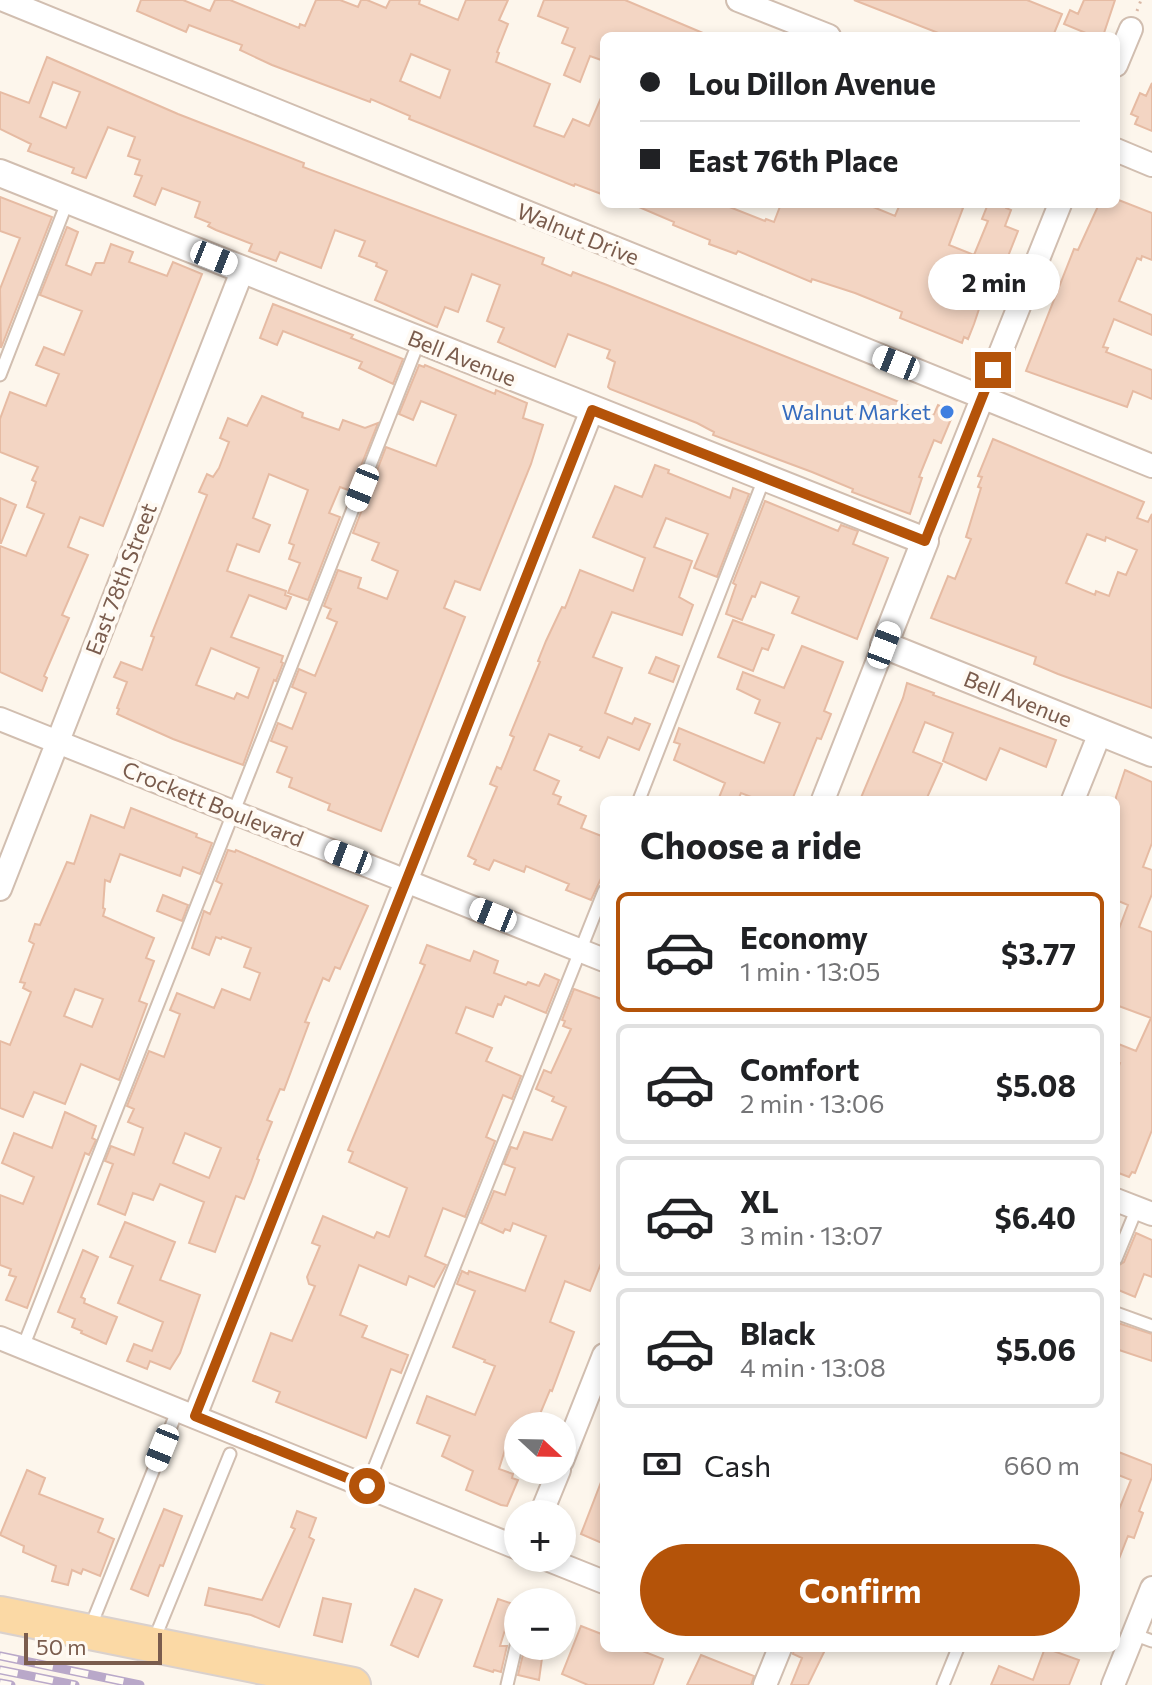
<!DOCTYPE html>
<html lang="en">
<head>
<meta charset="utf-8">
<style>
  :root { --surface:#fff; --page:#f2f2f2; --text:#202124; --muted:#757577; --line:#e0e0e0; --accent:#b45309 }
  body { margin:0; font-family:Commissioner,sans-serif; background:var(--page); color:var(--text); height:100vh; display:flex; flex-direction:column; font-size:30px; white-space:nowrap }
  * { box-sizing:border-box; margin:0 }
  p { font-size:26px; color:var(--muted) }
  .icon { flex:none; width:44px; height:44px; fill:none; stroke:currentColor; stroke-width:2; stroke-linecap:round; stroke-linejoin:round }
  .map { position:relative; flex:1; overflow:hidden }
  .side { position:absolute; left:600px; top:796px; width:520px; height:856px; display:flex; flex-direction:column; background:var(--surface); border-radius:12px; box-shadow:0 4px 12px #0003 }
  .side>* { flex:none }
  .guide { position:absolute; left:600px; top:32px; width:520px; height:176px; border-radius:12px; box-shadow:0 4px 12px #0003; display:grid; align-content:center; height:176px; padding:0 40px; background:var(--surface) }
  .needle { width:52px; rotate:112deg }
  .buttons { position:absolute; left:504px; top:1412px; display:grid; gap:16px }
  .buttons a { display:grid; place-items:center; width:72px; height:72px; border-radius:50%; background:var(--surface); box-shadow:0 4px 12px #0003; font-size:40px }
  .scale { position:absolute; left:24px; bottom:20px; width:138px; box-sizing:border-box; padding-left:8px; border:4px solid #7a5c4d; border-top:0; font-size:22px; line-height:28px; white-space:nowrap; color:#7a5c4d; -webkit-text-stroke:6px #fffaf3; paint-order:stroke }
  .end { position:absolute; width:36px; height:36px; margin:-18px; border:10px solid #b45309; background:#fff; box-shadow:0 0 0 4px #fff }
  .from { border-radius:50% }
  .bubble { position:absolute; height:56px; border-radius:28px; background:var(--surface); box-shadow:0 4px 12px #0003; font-size:26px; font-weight:700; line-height:56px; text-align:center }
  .car { position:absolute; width:24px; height:48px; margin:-24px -12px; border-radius:10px; box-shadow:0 0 6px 2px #0007; background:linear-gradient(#fff 24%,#345 0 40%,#fff 0 76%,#345 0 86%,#fff 0) }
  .guide b { display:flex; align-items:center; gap:28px; height:76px; font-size:30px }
  .guide b+b { border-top:2px solid var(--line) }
  .guide i { width:20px; height:20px; background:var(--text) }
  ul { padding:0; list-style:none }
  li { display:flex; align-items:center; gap:24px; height:120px; margin:0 16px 12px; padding:0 24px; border:4px solid var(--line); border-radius:12px }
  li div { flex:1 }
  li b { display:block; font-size:30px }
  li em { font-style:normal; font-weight:700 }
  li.selected { border-color:var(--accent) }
  li>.icon { width:72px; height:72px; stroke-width:1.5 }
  h2 { padding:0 40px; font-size:36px; line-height:96px }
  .pay { display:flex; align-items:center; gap:20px; height:88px; padding:0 40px; font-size:30px }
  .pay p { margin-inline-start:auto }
  .primary-button { display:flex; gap:16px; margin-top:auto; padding:16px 40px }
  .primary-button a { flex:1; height:92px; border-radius:48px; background:var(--accent); color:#fff; font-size:32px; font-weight:700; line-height:92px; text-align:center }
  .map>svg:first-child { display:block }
  .building { fill:#f3d5c3; stroke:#e6bba3; stroke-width:2; fill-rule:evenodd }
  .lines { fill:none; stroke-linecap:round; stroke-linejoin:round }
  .service-casing { stroke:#d1beb0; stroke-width:15 }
  .minor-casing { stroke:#d1beb0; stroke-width:26 }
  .tertiary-casing { stroke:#d1beb0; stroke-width:30 }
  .primary-casing { stroke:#dad1cd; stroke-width:38 }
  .path { stroke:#d9b8a5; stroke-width:3; stroke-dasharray:2 6; stroke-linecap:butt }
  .service { stroke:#fff; stroke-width:11 }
  .minor { stroke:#fff; stroke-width:22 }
  .tertiary { stroke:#fff; stroke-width:26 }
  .primary { stroke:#fbd9a5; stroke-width:34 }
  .rail-casing { stroke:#b9a8c9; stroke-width:9 }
  .rail { stroke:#fffaf3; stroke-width:6; stroke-dasharray:18; stroke-linecap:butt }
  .route { stroke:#b45309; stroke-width:10 }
  .shop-dot { fill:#3f7fe0; stroke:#fffaf3; stroke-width:3 }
  .labels { text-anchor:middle; stroke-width:8; stroke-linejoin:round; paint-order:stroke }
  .street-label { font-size:22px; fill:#7a5c4d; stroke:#fffaf3 }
  .shop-label { font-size:22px; fill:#366cbe; stroke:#fffaf3; text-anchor:end }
</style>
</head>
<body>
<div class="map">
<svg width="1152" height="1685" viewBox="0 0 1152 1685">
  <rect width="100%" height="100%" fill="#fdf6ec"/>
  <path class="building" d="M141,0H183L210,11L215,0H230L299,28L300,24L305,26L316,0H340L358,7L361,0H367L386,8L390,0H420L419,4L458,20L466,0H508L499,20L508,24L497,52L499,53L496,62L550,84L534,126L564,137L573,119L589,126L604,91V195L575,184L574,186L422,124L409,119L410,116L371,99L370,102L272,65L240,50L242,45L189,25L186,32L137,11ZM411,54L450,70L440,98L400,81Z
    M544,0H625L710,36H604V61L590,56L580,82L564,75L575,48L562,43L568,28L538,16Z
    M854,0H1027L1062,14L1053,36H946Z
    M1084,0H1115L1103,36H1093L1064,24L1070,10L1078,14Z
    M47,57L178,114L304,163L303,167L544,258L542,264L571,276L573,272L607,285L924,412L925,410L934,414L938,405L954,412L941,443L934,440L919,477L922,478L910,514L852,492L853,489L812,472L713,435L714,432L697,423L610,389L608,387L615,362L607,358L610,350L568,334L555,367L498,342L504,328L487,321L500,285L472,274L458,312L445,307L437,327L375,300L387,271L376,266L377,263L359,256L365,241L335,230L321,268L280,252L276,261L249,251L252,244L216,230L208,226L210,223L195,217L200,202L162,188L155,205L134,196L142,176L135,174L140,160L128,156L135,137L108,127L86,178L72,173L74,168L28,151L31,144L0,129V92L29,103ZM53,82L80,92L66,128L40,117Z
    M1152,83V131L1135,124L1138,117L1131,114L1140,93L1146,96Z
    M0,197L52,217L1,348L0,289L20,238L0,231Z
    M1116,199L1152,213V260L1142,256L1141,260L1137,258L1119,301L1152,315V335L1114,319L1103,347L1108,348L1106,352L1152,370V399L1133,391L1127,407L1026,371L1074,249L1078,250L1099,204H1116Z
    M632,204H722L765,221L766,219L774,222L781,204H866L895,216L900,204H954L963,208L949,245L974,255L988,221L982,219L988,204H1007L1006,208L1011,210L1005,226L1018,231L1003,269L999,268L996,276L993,274L991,278L986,275L974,303L980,306L974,324L968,339L964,337L962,343L900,318L902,312L855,293L812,279L811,282L738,251L736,254L709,244L710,240L673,225L674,222Z
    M67,227L78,232L66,265L91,275L96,263H104L111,244L133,252L129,262L167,276L173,262L202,274L103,526L80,517L68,547L88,555L62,615L69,618L44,676L47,678L42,691L0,672V546L26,556L44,514L27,507L36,482L32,480L38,467L0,452V419L10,392L46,406L59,374L36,365L44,347L64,355L82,311L40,295Z
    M273,304L353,335L351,338L403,359L393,384L359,368L362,362L283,331L277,345L260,338Z
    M419,365L424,367L425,365L495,394L496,390L527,403L523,418L543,425L531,464L480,590L455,581L444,608L465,617L381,831L328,810L330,804L289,787L292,778L277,772L287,747L271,741L278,723L292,729L306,693L292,687L299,669L315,676L337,622L327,618L331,609L324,606L338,570L361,578L358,588L387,599L398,571L372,560L379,543L353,533L386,447L436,466L456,415L421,401L413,420L399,414Z
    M262,396L303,413L302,417L339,430L343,420L365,428L378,423L351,491L340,487L329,513L340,517L308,600L288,593L300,563L289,559L294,545L289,543L308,490L269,474L253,518L270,525L259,552L237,544L227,571L286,591L285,595L291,597L286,609L249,595L231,637L283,656L281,662L283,663L276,681L274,680L243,765L173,739L117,714L119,709L117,708L127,682L114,677L121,662L142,670L154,637L151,636L207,495L199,492L207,474L213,477L219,468L229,442L220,438L228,418L247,426ZM211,648L259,668L248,698L237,693L234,699L196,685Z
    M993,439L1144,502L1137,518L1148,522L1152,514V708L1058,674L1034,664L1036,657L931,618L948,576L955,579L971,539L966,537L981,488L978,487L982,477L978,476ZM1087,534L1105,541L1106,537L1137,550L1126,575L1118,572L1109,596L1096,591L1095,595L1066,583Z
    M655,465L669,470L668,473L730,498L733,488L749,494L717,577L694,568L708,534L666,518L654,547L692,561L679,597L693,605L682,635L612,612L593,657L622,668L605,713L632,724L635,718L650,724L639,750L608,737L599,758L580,750L582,747L549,734L534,770L559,781L553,794L561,797L558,804L586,816L581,828L604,837V872L591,900L566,890L569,884L526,866L524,872L494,860L489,870L474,864L476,860L468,856L497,787L490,784L497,767L501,769L514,737L510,735L540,662L538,661L546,641L562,607L565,608L580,570L633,591L645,558L593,537L615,486L642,497Z
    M0,498L16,505L1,543H0Z
    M765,501L838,531L841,525L858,531L853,544L888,558L857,639L792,613L799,597L761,582L755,597L752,596L742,620L726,614L736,585L733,583Z
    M733,620L774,635L768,650L762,648L753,671L718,657Z
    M802,646L843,662L824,711L831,714L821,739L817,738L792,800H759L741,793L738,800H718L725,783L674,760L680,744L674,742L679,728L764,763L780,723L755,713L760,700L737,689L743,672L784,688Z
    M656,657L679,666L673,682L649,673Z
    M907,683L934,693L933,695L1056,740L1046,767L1000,748L986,780L943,761L953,733L925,722L913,752L942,764L926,800H860L903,698Z
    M1125,770L1152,782V843L1143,867L1152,870V894L1139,927L1152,932V1130L1135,1173L1132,1172L1129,1177L1116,1172V1074L1120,1063L1116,1061V1043L1136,1051L1151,1018L1116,1005V937L1128,905L1116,900V797Z
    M131,808L197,834L196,837L212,843L200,874L183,867L180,876L120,854L110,882L105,880L103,908L105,909L103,916L154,938L146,958L154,961L139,1001L147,1004L119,1080L81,1064L65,1104L34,1092L23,1117L0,1108V1041L10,1045L31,992L23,988L25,983L20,982L34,944L29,941L35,924L40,925L67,862L74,864L91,815L124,828ZM75,989L103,999L92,1027L64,1016Z
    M228,850L235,852L236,850L368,906L340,969L335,967L329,981L323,978L305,1022L309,1023L284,1090L280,1089L267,1120L272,1122L257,1159L259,1160L251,1182L244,1199L236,1196L215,1252L189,1243L204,1202L160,1184L153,1200L133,1193L125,1215L98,1204L113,1164L105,1161L111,1146L134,1155L143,1128L128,1122L134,1109L127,1106L149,1051L164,1057L180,1014L170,1010L177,993L214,1008L222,989L250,1000L260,973L244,967L251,948L222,937L221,939L216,937L209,955L192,948L204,911L210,914L222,884L216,881ZM185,1133L221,1148L209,1178L173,1163Z
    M163,895L188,905L182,921L157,911Z
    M427,945L470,961L474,951L498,961L494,973L526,985L528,982L539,986L545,974L559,980L546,1013L505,996L501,1005L498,1004L493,1017L466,1007L456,1033L492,1048L486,1061L521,1076L512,1099L503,1095L486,1137L495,1141L465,1217L443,1208L425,1256L446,1265L434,1287L409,1276L406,1285L359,1265L340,1315L367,1326L362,1337L408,1355L401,1373L391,1369L366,1438L276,1402L280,1392L253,1381L271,1333L292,1341L315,1286L309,1284L307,1277L320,1246L312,1243L323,1216L374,1238L377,1232L389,1237L407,1188L349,1162L353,1152L348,1150L425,965L420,963Z
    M574,989L604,1000V1256L590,1291L565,1281L550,1322L574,1332L552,1391L550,1390L535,1426H518V1444L508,1440L499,1469L513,1474L512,1478L518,1480L507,1506L501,1505L466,1490L473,1471L442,1456L450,1436L417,1423L427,1396L475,1415L495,1366L484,1362L485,1360L453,1347L475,1291L457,1284L462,1271L468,1274L469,1271L525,1291L546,1236L513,1223L510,1231L505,1229L503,1233L481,1223L494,1191L505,1195L515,1168L504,1164L511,1147L517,1149L524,1132L552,1140L566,1107L552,1101L554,1097L536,1089L544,1070L551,1073L571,1029L563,1026L565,1021L562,1020Z
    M65,1112L96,1126L92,1138L96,1140L89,1155L85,1153L27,1308L6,1300L16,1277L9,1275L11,1269L0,1265V1195L23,1204L34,1177L2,1163L14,1133L52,1148Z
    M125,1222L175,1242L160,1280L200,1295L180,1353L170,1369L150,1361L147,1369L127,1361L134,1344L152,1351L163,1322L118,1303L133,1266L110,1257Z
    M1136,1233L1152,1240V1277L1144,1274L1135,1297L1116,1289V1267L1124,1262Z
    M83,1250L98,1257L81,1297L85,1299L84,1303L117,1317L106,1344L81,1333L82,1331L72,1327L75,1319L58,1312Z
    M1118,1323L1152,1334V1361L1116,1349Z
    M1116,1451L1152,1465V1477L1139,1511L1143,1513L1134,1538L1128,1536L1117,1564L1116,1517L1131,1480L1116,1474Z
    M27,1470L45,1478L39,1494L103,1519L98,1532L114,1539L100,1576L83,1569L81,1574L72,1570L68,1585L52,1581L56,1566L23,1552L24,1546L0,1535Z
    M603,1477H604V1544L581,1534Z
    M164,1509L182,1516L163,1566L160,1565L148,1596L131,1589Z
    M297,1511L316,1518L309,1537L314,1540L279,1627L251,1615L205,1605L209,1588L262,1600L295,1529L291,1527Z
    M415,1589L442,1600L418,1657L391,1645Z
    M323,1598L351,1604L342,1642L314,1635Z
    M498,1599L513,1604L500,1646H507L501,1672L494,1670L493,1672L474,1666Z
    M581,1626L604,1635V1648H635L663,1659L653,1685H588L562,1674Z
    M525,1646L543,1651L539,1680L518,1675Z
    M794,1648H826L808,1685H791L802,1658L793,1654Z
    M1045,1648L1079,1660L1069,1685H991L999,1666L1033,1680Z
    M701,1655L754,1676L751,1685H687Z"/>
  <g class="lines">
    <defs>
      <path id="service" d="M0,375L68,200
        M639,800L764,479
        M1116,1259L1137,1208
        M1116,1313L1152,1326
        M23,1347L419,341
        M367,1486L604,891
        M90,1628L178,1409
        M1133,1634L1152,1641
        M154,1640L230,1454
        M507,1685L518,1638
        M943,1685L958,1648"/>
      <path id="minor" d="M4,0L1152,466
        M738,0L829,36
        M1116,65L1131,29
        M1116,150L1152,165
        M925,541L1060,204
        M0,719L604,960
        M823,800L884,645
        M1073,800L1100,733
        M0,889L243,269
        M1116,1200L1152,1214
        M0,1338L518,1548
        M195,1416L592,410
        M562,1461L604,1355
        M541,1514L559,1470
        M544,1558L604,1582
        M765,1685L780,1648
        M1113,1685L1152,1588"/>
      <path id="tertiary" d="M0,173L925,541L884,645L1152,753"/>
      <path id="primary" d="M0,1614L353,1685"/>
    </defs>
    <use href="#service" class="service-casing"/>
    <use href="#minor" class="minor-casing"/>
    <use href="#tertiary" class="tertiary-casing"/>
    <use href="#primary" class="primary-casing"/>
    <path class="path" d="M1137,11L1141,0"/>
    <use href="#service" class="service"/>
    <use href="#minor" class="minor"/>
    <use href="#tertiary" class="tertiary"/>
    <use href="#primary" class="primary"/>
    <defs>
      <path id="rail" d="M0,1656L140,1685
        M0,1670L75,1685
        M0,1683L11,1685"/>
    </defs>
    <use href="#rail" class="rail-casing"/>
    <use href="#rail" class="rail"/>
  </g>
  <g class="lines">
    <path class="route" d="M367,1486L195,1416L592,410L925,541L993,370"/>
  </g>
  <circle class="shop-dot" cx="947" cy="412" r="8"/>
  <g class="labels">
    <g class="street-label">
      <text transform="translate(578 234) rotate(22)" y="8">Walnut Drive</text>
      <text transform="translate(462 358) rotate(22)" y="8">Bell Avenue</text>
      <text transform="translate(121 579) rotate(-69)" y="8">East 78th Street</text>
      <text transform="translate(1018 699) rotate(22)" y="8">Bell Avenue</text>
      <text transform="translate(213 804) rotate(22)" y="8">Crockett Boulevard</text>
    </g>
    <g class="shop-label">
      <text x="931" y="420">Walnut Market</text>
    </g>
  </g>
</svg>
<div class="buttons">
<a><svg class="needle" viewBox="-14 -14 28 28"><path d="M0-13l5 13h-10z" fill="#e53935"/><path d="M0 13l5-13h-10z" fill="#757577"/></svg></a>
<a>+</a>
<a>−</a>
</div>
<div class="scale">50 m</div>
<i class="end from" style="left:367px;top:1486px"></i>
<i class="end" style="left:993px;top:370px"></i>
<div class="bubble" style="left:928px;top:254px;width:132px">2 min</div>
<i class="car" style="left:214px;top:258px;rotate:112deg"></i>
<i class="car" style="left:896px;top:363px;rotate:292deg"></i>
<i class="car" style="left:362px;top:488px;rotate:202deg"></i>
<i class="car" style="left:884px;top:645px;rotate:21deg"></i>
<i class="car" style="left:348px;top:857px;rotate:291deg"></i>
<i class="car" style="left:493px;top:915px;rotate:292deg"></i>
<i class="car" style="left:162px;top:1448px;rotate:202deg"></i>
<div class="guide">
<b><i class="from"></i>Lou Dillon Avenue</b>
<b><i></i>East 76th Place</b>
</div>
<section class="side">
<h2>Choose a ride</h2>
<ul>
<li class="selected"><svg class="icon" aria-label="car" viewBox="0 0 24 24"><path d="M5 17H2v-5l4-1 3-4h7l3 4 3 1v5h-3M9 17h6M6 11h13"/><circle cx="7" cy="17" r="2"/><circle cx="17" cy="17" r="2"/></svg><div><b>Economy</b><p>1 min · 13:05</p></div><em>$3.77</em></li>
<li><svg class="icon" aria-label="car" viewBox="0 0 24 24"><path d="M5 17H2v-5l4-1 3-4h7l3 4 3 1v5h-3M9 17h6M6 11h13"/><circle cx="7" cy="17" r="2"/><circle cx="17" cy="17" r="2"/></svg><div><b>Comfort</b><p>2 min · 13:06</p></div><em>$5.08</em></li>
<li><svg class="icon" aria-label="car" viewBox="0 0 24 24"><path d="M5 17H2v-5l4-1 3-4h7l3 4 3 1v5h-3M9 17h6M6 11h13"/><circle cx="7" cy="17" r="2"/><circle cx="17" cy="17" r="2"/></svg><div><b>XL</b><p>3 min · 13:07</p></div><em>$6.40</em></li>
<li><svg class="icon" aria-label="car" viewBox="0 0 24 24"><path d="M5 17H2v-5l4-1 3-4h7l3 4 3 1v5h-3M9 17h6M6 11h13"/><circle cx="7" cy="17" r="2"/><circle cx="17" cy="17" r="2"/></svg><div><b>Black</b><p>4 min · 13:08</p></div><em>$5.06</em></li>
</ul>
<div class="pay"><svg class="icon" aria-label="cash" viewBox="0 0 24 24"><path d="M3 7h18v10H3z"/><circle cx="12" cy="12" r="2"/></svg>Cash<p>660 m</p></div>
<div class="primary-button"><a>Confirm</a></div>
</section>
</div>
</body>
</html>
